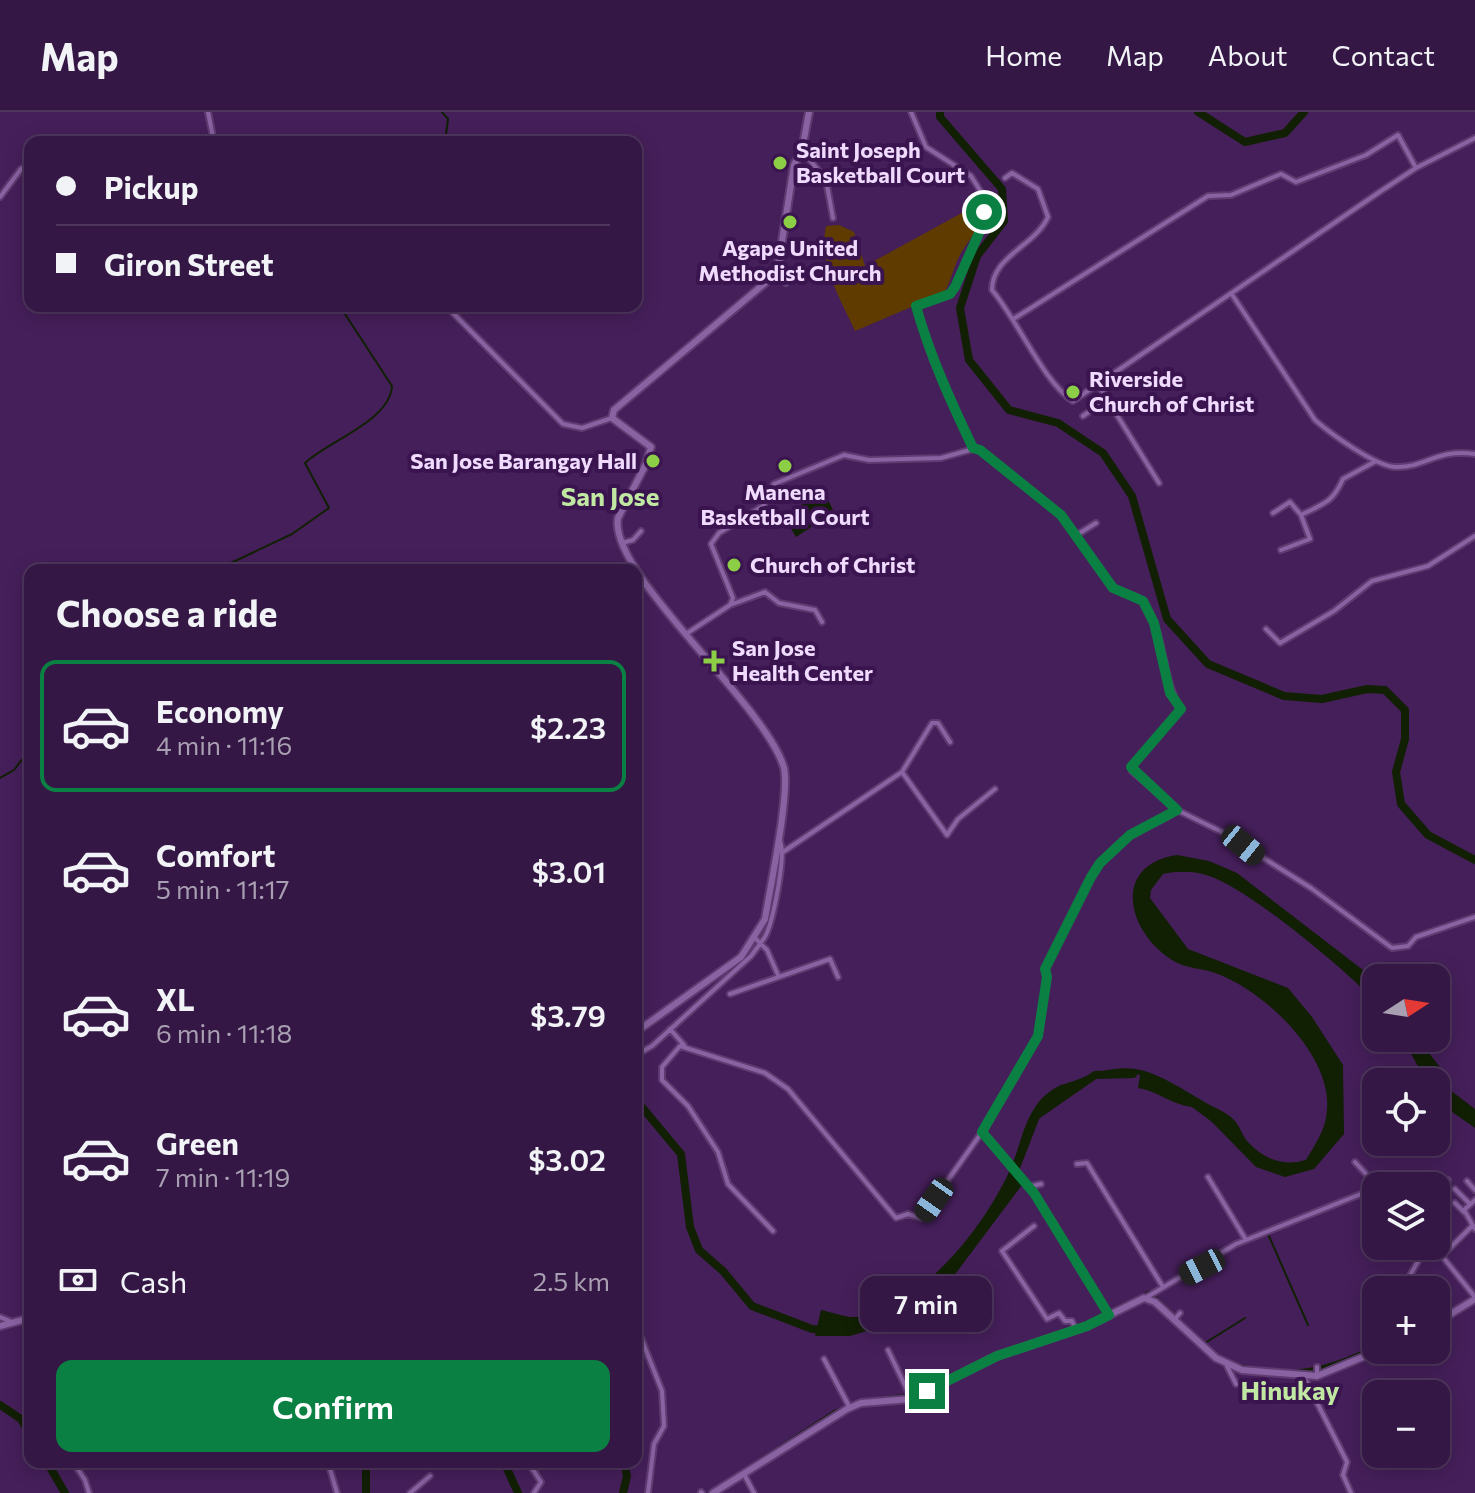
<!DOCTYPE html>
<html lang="en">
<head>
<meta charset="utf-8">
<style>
  :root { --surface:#341744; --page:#3c204b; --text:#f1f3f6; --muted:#a99fb2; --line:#4e365d; --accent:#0b8043 }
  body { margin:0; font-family:Commissioner,sans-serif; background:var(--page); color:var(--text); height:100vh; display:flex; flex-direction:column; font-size:30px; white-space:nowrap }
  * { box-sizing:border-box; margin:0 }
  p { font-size:26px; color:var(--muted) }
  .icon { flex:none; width:44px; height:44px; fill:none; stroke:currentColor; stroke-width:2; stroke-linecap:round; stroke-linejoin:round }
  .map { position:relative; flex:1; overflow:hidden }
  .sheet { position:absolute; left:24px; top:452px; width:618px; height:904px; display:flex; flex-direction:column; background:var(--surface); border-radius:16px; box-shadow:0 4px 20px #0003,0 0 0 2px var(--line) }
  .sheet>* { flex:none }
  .top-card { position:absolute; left:24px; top:24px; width:618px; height:176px; border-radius:16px; box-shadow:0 4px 20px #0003,0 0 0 2px var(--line); display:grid; align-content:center; height:176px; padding:0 32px; background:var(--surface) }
  .needle { width:52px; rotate:78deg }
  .fabs { position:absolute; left:1362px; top:852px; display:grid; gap:16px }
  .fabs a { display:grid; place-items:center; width:88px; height:88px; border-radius:16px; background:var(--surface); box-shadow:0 4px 20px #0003,0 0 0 2px var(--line); font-size:40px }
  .end { position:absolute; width:36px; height:36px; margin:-18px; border:10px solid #0b8043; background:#fff; box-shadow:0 0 0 4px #fff }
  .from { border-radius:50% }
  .bubble { position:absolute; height:56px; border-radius:16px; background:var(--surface); box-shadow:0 4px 20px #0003,0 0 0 2px var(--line); font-size:26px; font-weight:600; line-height:56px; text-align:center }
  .car { position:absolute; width:24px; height:48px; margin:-24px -12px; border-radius:10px; box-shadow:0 0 6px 2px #0007; background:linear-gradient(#222 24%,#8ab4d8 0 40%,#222 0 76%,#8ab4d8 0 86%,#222 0) }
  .top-card b { display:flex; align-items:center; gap:28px; height:76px; font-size:30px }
  .top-card b+b { border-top:2px solid var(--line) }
  .top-card i { width:20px; height:20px; background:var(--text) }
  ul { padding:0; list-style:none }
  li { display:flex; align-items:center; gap:24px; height:132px; margin:0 16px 12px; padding:0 16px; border:4px solid transparent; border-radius:16px }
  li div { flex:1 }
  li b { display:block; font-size:30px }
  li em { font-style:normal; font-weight:600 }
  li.active { border-color:var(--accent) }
  li>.icon { width:72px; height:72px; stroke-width:1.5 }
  h2 { padding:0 32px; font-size:36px; line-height:96px }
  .pay { display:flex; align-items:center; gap:20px; height:88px; padding:0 32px; font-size:30px }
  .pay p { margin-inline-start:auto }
  .cta { display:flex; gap:16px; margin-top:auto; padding:16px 32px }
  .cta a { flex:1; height:92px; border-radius:16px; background:var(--accent); color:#fff; font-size:32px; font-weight:600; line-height:92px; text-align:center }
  header { display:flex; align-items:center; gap:48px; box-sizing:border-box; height:112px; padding:0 40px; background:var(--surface); border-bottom:2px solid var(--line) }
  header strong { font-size:38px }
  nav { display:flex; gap:44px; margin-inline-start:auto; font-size:28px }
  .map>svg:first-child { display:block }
  .green { fill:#5f3b00 }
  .water { fill:#111f03 }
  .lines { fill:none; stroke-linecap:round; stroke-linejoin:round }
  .stream { stroke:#111f03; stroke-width:2 }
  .river { stroke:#111f03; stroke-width:8 }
  .street-casing { stroke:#5e3b70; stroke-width:8 }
  .secondary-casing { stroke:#5e3b70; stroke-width:10 }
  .street { stroke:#8962a2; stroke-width:4 }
  .secondary { stroke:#8962a2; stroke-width:6 }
  .route { stroke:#0b8043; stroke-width:10 }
  .poi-dot { fill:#8cce45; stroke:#3a144e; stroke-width:3 }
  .labels { text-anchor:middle; stroke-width:8; stroke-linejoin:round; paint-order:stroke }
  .poi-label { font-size:22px; font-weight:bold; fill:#f0dbff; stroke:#3a144e; text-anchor:start }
  .quarter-label { font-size:26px; font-weight:bold; fill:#c1e8a2; stroke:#3a144e }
</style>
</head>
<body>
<header>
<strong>Map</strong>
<nav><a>Home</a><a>Map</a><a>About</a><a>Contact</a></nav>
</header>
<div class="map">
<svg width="1475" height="1381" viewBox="0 0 1475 1381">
  <rect width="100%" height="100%" fill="#451f5a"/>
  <path class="green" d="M980,91C986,113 973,121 963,138C954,151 952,168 944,181L855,219C840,186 818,151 826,114L839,113L854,120L865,154Z"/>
  <path class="water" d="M823,378L834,400L796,425L784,405Z
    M1177,743L1209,749L1237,761L1376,868V890C1346,858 1246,774 1206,763C1193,759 1177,759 1163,762L1151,778L1150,786L1188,837L1288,876L1312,905L1343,953L1344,1022L1314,1057L1285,1065L1256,1055L1212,1010L1192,995C1172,993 1158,979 1138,976L1140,963L1126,960L1095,963L1036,1005L1014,1061L1025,1069L953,1165L887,1213L850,1224H815L821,1198C831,1200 847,1206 856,1205C923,1194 984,1115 1010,1058C1023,1029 1025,992 1057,975C1062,972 1068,971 1074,969C1132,944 1151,958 1203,989C1212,995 1227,1000 1234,1008C1240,1014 1242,1023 1247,1029C1264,1047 1282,1055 1306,1048C1316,1031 1326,1017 1327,998C1332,943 1265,880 1218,862C1203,856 1186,857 1172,848C1127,820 1111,753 1177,743Z
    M1402,926H1417L1447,964L1450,978L1475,997V1016L1438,990L1436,970H1427Z
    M1150,1178L1224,1248C1286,1265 1319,1260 1376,1232V1238L1325,1261L1250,1257L1225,1250L1149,1183L1078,1215L1023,1233L912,1284L862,1290L706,1381L834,1298L861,1287L911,1281L998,1239L1075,1214Z"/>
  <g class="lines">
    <path class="stream" d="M442,0L448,7L445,30
      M216,458L292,422L329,396L305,351C328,329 390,309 392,274L343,199L345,194
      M0,666L14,658L30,637
      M1268,1122L1308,1213
      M1205,1231L1245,1206"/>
    <path class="river" d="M940,0V5L1002,77L1004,109L977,144L960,196L969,248L1009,298L1058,311L1103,341L1132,384L1167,507L1208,552L1284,584L1322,587L1367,577L1385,578L1405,598V627L1396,660L1401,692L1428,723L1475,748
      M1198,0L1245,30L1285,21L1304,0
      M636,988L681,1042L690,1115L699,1138L723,1159L752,1194L812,1217L827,1218
      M1010,1071L1036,1004L1095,963L1133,962
      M0,1293L21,1307L30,1322
      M47,1350L65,1381
      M366,1350V1381
      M504,1350L518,1381
      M623,1381L627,1364L624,1350"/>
    <defs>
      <path id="street" d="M208,0L214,30
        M911,0L926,35L971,64L981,80L983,109L955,175L950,182L916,194L933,248L973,336
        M802,38L826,68L833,106
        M1005,66L1012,61L1038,77L1048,105C1035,134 992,144 992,178C1017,207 1044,271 1073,289L1381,79L1416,56L1475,26
        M0,85L21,57L30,53
        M777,161L786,171
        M1231,181L1315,308C1330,321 1376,355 1396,355C1425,356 1438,336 1475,342
        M446,194L563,312L582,316L612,306
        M1015,206L1208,84L1231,83L1281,62L1296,70L1366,43L1398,23L1416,56
        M1099,274L1159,371
        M1083,304L1106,288
        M1273,401L1290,390L1301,403C1325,391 1332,391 1343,367L1376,349
        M1075,424L1096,411
        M622,431L633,428L641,419
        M1281,438L1310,427L1301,403
        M730,493L733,486L711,432L719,421L763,394L774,372L844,343L869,348L941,346L977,336L1061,403L1113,476L1139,486C1167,516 1159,564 1181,597L1131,655L1132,659L1177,698L1222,720L1311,776L1392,836L1408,834L1416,825L1475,805
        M1266,517L1280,531L1334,499L1372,469L1428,454L1475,424
        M686,522L730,493L765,480L779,491L815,498L822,510
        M902,660L947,723L958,707L995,677
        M783,740L902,660L932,611H938L950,630
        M755,826L767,838L778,863
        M730,882L830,847L838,865
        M670,917L684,933
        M636,943L652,934L751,844C756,837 762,830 766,823C773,808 788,737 779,728
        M1355,1050L1377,1074
        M1077,1052L1087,1051L1163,1175
        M1208,1065L1246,1128
        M1467,1069L1475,1078
        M1028,1075L1041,1072
        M1455,1077L1470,1092
        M1436,1078L1448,1068
        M1475,1088L1464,1098L1475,1117
        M1455,1091L1464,1100
        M1034,1114L1002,1139L1047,1207L1059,1201L1065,1209H1072L1076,1218
        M773,1119L728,1072L718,1040L688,994L662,968V955L680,934L765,961L788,977L896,1106L908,1102L921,1106L982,1020
        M1434,1134L1475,1185
        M1444,1142L1472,1114
        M1409,1165L1427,1134
        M1147,1185L1236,1132L1376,1076
        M1109,1203L1034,1081L982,1020L1038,924L1047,865L1045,857L1091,765C1101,750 1115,732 1131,723C1146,713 1163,710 1177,698
        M0,1205L12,1210
        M1174,1208L1180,1201
        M636,1213L662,1279L664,1314L654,1332L648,1381
        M1368,1233L1374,1241
        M888,1238L911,1286
        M824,1247L850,1296
        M1227,1254L1236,1272
        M1317,1264V1255
        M1304,1265L1347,1350L1343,1363L1351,1381
        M73,1350L85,1368L89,1381
        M328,1350L337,1381
        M528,1350L541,1370L534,1381
        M744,1362L754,1381
        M701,1380L702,1381
        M410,1381L430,1364"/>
      <path id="secondary" d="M636,920L741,845L765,807C770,776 790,682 784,656C766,592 608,462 618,406L646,352L651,335L612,306L614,298L777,161L794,53L802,38L809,0
        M1436,1211L1475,1187
        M0,1214L30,1206
        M713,1381L847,1297L861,1291L911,1287L997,1244L1087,1214L1144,1186L1155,1190L1216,1246L1242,1258L1317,1264L1380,1238"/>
    </defs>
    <use href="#street" class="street-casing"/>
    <use href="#secondary" class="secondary-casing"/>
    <use href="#street" class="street"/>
    <use href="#secondary" class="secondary"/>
  </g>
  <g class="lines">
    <path class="route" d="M927,1279L997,1244L1087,1214L1109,1203L1034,1081L982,1020L1038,924L1047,865L1045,857L1091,765L1100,751L1130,723L1177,698L1131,655L1181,597L1170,581L1154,511L1143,489L1113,476L1061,403L980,338L973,336C951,290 930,244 916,194L950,182L955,175L980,119L984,100"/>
  </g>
  <g class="poi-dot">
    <circle cx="780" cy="51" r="8"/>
    <circle cx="790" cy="110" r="8"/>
    <circle cx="1073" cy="280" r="8"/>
    <circle cx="653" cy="349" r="8"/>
    <circle cx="785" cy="354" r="8"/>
    <circle cx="734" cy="453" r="8"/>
    <path d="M710 537h8v8h8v8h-8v8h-8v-8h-8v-8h8z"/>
  </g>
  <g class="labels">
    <g class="poi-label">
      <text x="796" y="46">Saint Joseph<tspan x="796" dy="25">Basketball Court</tspan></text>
      <text x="790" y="144" text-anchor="middle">Agape United<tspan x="790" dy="25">Methodist Church</tspan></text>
      <text x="1089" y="275">Riverside<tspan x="1089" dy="25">Church of Christ</tspan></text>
      <text x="637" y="357" text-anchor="end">San Jose Barangay Hall</text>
      <text x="785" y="388" text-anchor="middle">Manena<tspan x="785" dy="25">Basketball Court</tspan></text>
      <text x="750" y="461">Church of Christ</text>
      <text x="732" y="544">San Jose<tspan x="732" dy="25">Health Center</tspan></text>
    </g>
    <g class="quarter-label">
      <text x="610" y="394">San Jose</text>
      <text x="1290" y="1288">Hinukay</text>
    </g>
  </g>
</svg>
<div class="fabs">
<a><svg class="needle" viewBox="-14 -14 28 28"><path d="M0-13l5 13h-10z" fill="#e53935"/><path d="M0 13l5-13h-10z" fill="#a99fb2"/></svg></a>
<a><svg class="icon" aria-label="locate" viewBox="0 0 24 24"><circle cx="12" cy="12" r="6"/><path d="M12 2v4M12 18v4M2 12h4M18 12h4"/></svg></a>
<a><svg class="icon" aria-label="layers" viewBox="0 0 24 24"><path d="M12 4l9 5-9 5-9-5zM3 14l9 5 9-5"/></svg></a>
<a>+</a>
<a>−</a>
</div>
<i class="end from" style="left:984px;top:100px"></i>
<i class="end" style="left:927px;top:1279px"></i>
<div class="bubble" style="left:860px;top:1164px;width:132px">7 min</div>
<i class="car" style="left:1243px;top:733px;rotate:129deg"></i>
<i class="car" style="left:934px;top:1088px;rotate:215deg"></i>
<i class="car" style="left:1202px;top:1155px;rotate:243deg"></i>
<div class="top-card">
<b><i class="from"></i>Pickup</b>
<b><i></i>Giron Street</b>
</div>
<section class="sheet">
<h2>Choose a ride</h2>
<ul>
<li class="active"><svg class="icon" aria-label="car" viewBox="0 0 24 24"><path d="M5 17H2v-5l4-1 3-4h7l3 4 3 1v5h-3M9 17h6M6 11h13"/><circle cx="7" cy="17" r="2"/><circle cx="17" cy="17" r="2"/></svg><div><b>Economy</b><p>4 min · 11:16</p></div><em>$2.23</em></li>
<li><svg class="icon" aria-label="car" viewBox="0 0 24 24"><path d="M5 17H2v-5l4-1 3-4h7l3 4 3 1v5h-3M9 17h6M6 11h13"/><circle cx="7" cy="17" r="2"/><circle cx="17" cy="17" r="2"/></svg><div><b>Comfort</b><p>5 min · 11:17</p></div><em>$3.01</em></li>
<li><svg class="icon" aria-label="car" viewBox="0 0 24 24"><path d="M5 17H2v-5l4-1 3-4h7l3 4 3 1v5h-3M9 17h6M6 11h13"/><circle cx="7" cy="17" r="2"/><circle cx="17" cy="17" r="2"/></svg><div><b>XL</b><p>6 min · 11:18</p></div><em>$3.79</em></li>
<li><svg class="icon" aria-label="car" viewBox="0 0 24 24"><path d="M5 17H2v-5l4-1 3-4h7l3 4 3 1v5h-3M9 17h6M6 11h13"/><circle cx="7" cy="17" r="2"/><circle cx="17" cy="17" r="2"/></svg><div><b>Green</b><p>7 min · 11:19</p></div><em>$3.02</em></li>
</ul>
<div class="pay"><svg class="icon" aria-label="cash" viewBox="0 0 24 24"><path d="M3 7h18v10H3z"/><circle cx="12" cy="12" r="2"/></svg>Cash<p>2.5 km</p></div>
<div class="cta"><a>Confirm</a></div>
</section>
</div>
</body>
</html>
